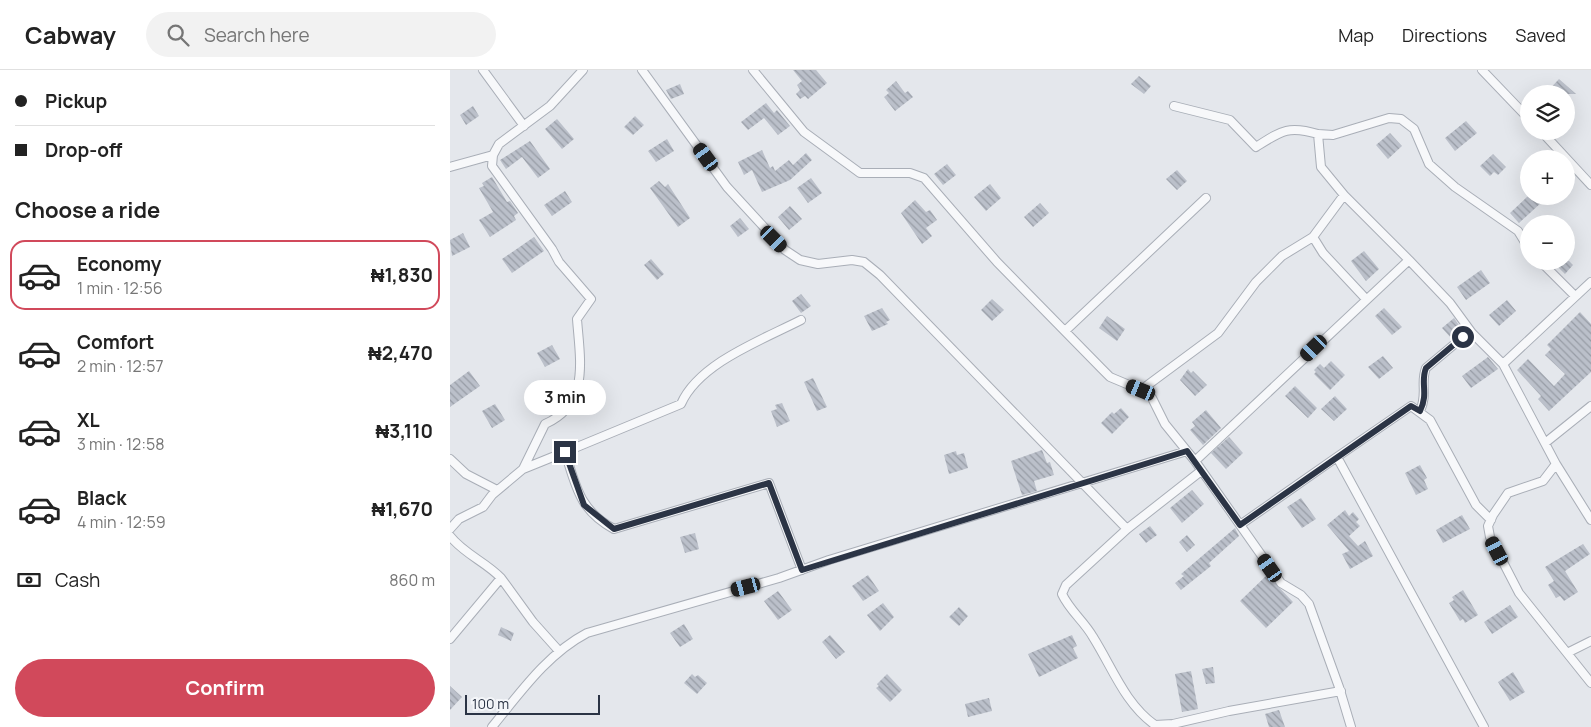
<!DOCTYPE html>
<html lang="en">
<head>
<meta charset="utf-8">
<style>
  :root { --surface:#fff; --page:#f2f2f2; --text:#222; --muted:#767676; --line:#e0e0e0; --accent:#d1495b }
  body { margin:0; font-family:Manrope,sans-serif; background:var(--page); color:var(--text); height:100vh; display:flex; flex-direction:column; font-size:19px; white-space:nowrap }
  * { box-sizing:border-box; margin:0 }
  p { font-size:16px; color:var(--muted) }
  .icon { flex:none; width:28px; height:28px; fill:none; stroke:currentColor; stroke-width:2; stroke-linecap:round; stroke-linejoin:round }
  .map { position:relative; flex:1; overflow:hidden }
  .sheet { display:flex; flex-direction:column; background:var(--surface); width:450px }
  .sheet>* { flex:none }
  .guide { display:grid; align-content:center; height:110px; padding:0 15px; background:var(--surface) }
  .tools { position:absolute; left:1070px; top:15px; display:grid; gap:10px }
  .tools a { display:grid; place-items:center; width:55px; height:55px; border-radius:50%; background:var(--surface); box-shadow:0 5px 20px #0002; font-size:25px }
  .scale { position:absolute; left:15px; bottom:12px; width:135px; box-sizing:border-box; padding-left:5px; border:2px solid #2b3445; border-top:0; font-size:14px; line-height:18px; white-space:nowrap; color:#2b3445; -webkit-text-stroke:4px #f4f6f9; paint-order:stroke }
  .end { position:absolute; width:22px; height:22px; margin:-11px; border:6px solid #2b3445; background:#fff; box-shadow:0 0 0 2px #fff }
  .from { border-radius:50% }
  .bubble { position:absolute; height:35px; border-radius:18px; background:var(--surface); box-shadow:0 5px 20px #0002; font-size:16px; font-weight:700; line-height:35px; text-align:center }
  .car { position:absolute; width:15px; height:30px; margin:-15px -8px; border-radius:6px; box-shadow:0 0 4px 1px #0007; background:linear-gradient(#222 24%,#8ab4d8 0 40%,#222 0 76%,#8ab4d8 0 86%,#222 0) }
  .guide b { display:flex; align-items:center; gap:18px; height:48px; font-size:19px }
  .guide b+b { border-top:1px solid var(--line) }
  .guide i { width:12px; height:12px; background:var(--text) }
  ul { padding:0; list-style:none }
  li { display:flex; align-items:center; gap:15px; height:70px; margin:0 10px 8px; padding:0 5px; border:2px solid transparent; border-radius:15px }
  li div { flex:1 }
  li b { display:block; font-size:19px }
  li em { font-style:normal; font-weight:700 }
  li.active { border-color:var(--accent) }
  li>.icon { width:45px; height:45px; stroke-width:1.5 }
  h2 { padding:0 15px; font-size:22px; line-height:60px }
  .pay { display:flex; align-items:center; gap:12px; height:55px; padding:0 15px; font-size:19px }
  .pay p { margin-inline-start:auto }
  .cta { display:flex; gap:10px; margin-top:auto; padding:10px 15px }
  .cta a { flex:1; height:58px; border-radius:30px; background:var(--accent); color:#fff; font-size:20px; font-weight:700; line-height:58px; text-align:center }
  header { display:flex; align-items:center; gap:30px; box-sizing:border-box; height:70px; padding:0 25px; background:var(--surface); border-bottom:1px solid var(--line) }
  header strong { font-size:24px }
  nav { display:flex; gap:28px; margin-inline-start:auto; font-size:18px }
  .search { width:350px; height:45px; background:var(--page); display:flex; align-items:center; gap:12px; box-sizing:border-box; padding:0 18px; border-radius:28px; color:var(--muted); font-size:19px }
  main { display:flex; flex:1; min-height:0 }
  .map>svg:first-child { display:block }
  .building { fill:url(#building-back-hatch) }
  .lines { fill:none; stroke-linecap:round; stroke-linejoin:round }
  .street-casing { stroke:#a9aeb7; stroke-width:10 }
  .street { stroke:#f7f8fa; stroke-width:8 }
  .route { stroke:#2b3445; stroke-width:6 }
</style>
</head>
<body>
<header>
<strong>Cabway</strong>
<div class="search"><svg class="icon" aria-label="search" viewBox="0 0 24 24"><circle cx="10" cy="10" r="6"/><path d="M15 15l6 6"/></svg>Search here</div>
<nav><a>Map</a><a>Directions</a><a>Saved</a></nav>
</header>
<main>
<section class="sheet">
<div class="guide">
<b><i class="from"></i>Pickup</b>
<b><i></i>Drop-off</b>
</div>
<h2>Choose a ride</h2>
<ul>
<li class="active"><svg class="icon" aria-label="car" viewBox="0 0 24 24"><path d="M5 17H2v-5l4-1 3-4h7l3 4 3 1v5h-3M9 17h6M6 11h13"/><circle cx="7" cy="17" r="2"/><circle cx="17" cy="17" r="2"/></svg><div><b>Economy</b><p>1 min · 12:56</p></div><em>₦1,830</em></li>
<li><svg class="icon" aria-label="car" viewBox="0 0 24 24"><path d="M5 17H2v-5l4-1 3-4h7l3 4 3 1v5h-3M9 17h6M6 11h13"/><circle cx="7" cy="17" r="2"/><circle cx="17" cy="17" r="2"/></svg><div><b>Comfort</b><p>2 min · 12:57</p></div><em>₦2,470</em></li>
<li><svg class="icon" aria-label="car" viewBox="0 0 24 24"><path d="M5 17H2v-5l4-1 3-4h7l3 4 3 1v5h-3M9 17h6M6 11h13"/><circle cx="7" cy="17" r="2"/><circle cx="17" cy="17" r="2"/></svg><div><b>XL</b><p>3 min · 12:58</p></div><em>₦3,110</em></li>
<li><svg class="icon" aria-label="car" viewBox="0 0 24 24"><path d="M5 17H2v-5l4-1 3-4h7l3 4 3 1v5h-3M9 17h6M6 11h13"/><circle cx="7" cy="17" r="2"/><circle cx="17" cy="17" r="2"/></svg><div><b>Black</b><p>4 min · 12:59</p></div><em>₦1,670</em></li>
</ul>
<div class="pay"><svg class="icon" aria-label="cash" viewBox="0 0 24 24"><path d="M3 7h18v10H3z"/><circle cx="12" cy="12" r="2"/></svg>Cash<p>860 m</p></div>
<div class="cta"><a>Confirm</a></div>
</section>
<div class="map">
<svg width="1141" height="657" viewBox="0 0 1141 657">
  <defs>
    <pattern id="building-back-hatch" width="6" height="6" patternUnits="userSpaceOnUse" patternTransform="scale(1.25)"><rect width="6" height="6" fill="#bbc0ca"/><path d="M-1 5l2 2M0 0l6 6M5-1l2 2" fill="none" stroke="#989da6"/></pattern>
  </defs>
  <rect width="100%" height="100%" fill="#e4e7ec"/>
  <path class="building" d="M343,0H366L377,13L358,29L355,26L350,29L346,24L350,20L347,15L352,11Z
    M689,6L701,16L694,24L681,14Z
    M1109,9L1126,24H1095Z
    M446,11L455,23L458,21L463,27L445,41L434,27L439,23L436,20Z
    M230,14L234,24L221,29L216,20Z
    M316,33L324,43L327,40L340,56L328,65L314,48L298,60L291,52Z
    M23,36L29,46L16,55L10,45Z
    M185,46L194,55L183,65L174,57Z
    M107,49L124,69L112,79L95,59Z
    M1016,51L1027,63L1005,81L995,68Z
    M940,63L952,76L938,89L926,75Z
    M217,69L224,81L206,92L198,81Z
    M80,71L100,99L88,108L72,87L56,99L50,90Z
    M312,80L320,98L323,96L325,101L339,90L343,95L356,83L362,90L340,110L312,122L302,100L294,105L288,92Z
    M1043,84L1056,97L1048,105L1044,102L1040,106L1030,96Z
    M497,94L506,105L493,115L484,104Z
    M727,100L737,111L727,120L716,109Z
    M42,107L57,132L60,131L68,143L64,146L66,150L40,167L29,150L43,142L29,118L34,116L32,113Z
    M361,108L372,123L358,133L347,118Z
    M209,111L215,117L218,114L240,148L228,157L200,118Z
    M540,114L551,128L536,141L524,127Z
    M115,121L122,132L102,146L94,135Z
    M1078,126H1088L1093,131L1069,153L1060,143Z
    M465,130L476,142L480,140L487,150L476,158L482,166L472,174L451,143Z
    M590,133L599,143L583,157L574,147Z
    M340,136L352,149L339,160L328,147Z
    M290,148L299,159L288,167L280,156Z
    M13,163L20,177L2,186L0,170Z
    M84,167L94,181L62,203L52,189Z
    M914,181L929,199L916,211L901,191Z
    M201,189L214,204L207,210L194,195Z
    M1102,191H1119L1123,195L1115,204Z
    M1031,200L1040,213L1016,230L1007,217Z
    M351,224L361,236L351,243L342,231Z
    M542,229L554,240L542,251L531,240Z
    M1057,230L1066,241L1049,256L1039,245Z
    M432,238L440,250L436,252L438,254L422,261L414,246Z
    M934,238L952,257L942,265L925,246Z
    M1130,242L1141,254V302L1099,341L1088,329L1091,326L1067,300L1078,289L1104,316L1115,304L1095,285L1101,279L1097,275Z
    M657,246L675,259L667,271L649,258Z
    M1004,248L1013,261L1002,269L992,258Z
    M102,275L110,289L95,297L87,283Z
    M933,286L943,298L929,309L918,297Z
    M1038,287L1048,299L1021,318L1012,306Z
    M881,291L895,305L880,320L864,304L866,302L864,300L870,294L874,298Z
    M738,299L741,303L743,301L757,315L745,326L730,310Z
    M19,301L30,316L0,337V315Z
    M363,308L377,337L367,341L354,312Z
    M845,316L867,338L858,348L835,326Z
    M885,326L897,339L884,351L871,339Z
    M332,333L340,351L327,357L321,341L327,339L325,335Z
    M45,334L55,350L42,358L32,341Z
    M671,338L679,347L662,364L651,353L662,342L664,344Z
    M756,340L771,358L753,375L740,360L745,356L742,352Z
    M779,367L793,383L776,399L761,383Z
    M592,380L597,393L600,392L604,405L584,411L587,421L572,425L561,391Z
    M506,381L507,385L514,383L518,398L499,404L494,385Z
    M970,395L977,408L974,410L978,419L966,425L955,403Z
    M742,420L754,434L732,453L720,438Z
    M851,428L866,449L852,458L837,437Z
    M895,440L899,446L903,442L909,449L906,452L910,456L899,466L908,476L915,471L923,486L900,499L892,484L899,481L877,455Z
    M1012,445L1020,459L993,473L986,460Z
    M700,456L707,465L696,473L689,464Z
    M785,458L789,466L759,493L761,496L731,520L725,513L734,506L731,504Z
    M245,463L249,479L235,483L230,467Z
    M737,465L745,475L737,482L729,472Z
    M1133,474L1140,484L1115,501L1128,522L1114,531L1110,526L1106,528L1098,515L1104,511L1095,497Z
    M418,505L429,521L413,531L402,516Z
    M817,505L843,532L816,558L790,531Z
    M1013,520L1028,545L1015,553L1013,549L1010,551L999,533L1004,530L1002,527Z
    M328,521L342,540L328,550L314,531Z
    M433,533L444,547L430,561L417,545Z
    M1060,535L1068,547L1042,564L1034,552Z
    M509,537L518,546L509,556L499,547Z
    M234,554L243,569L230,577L220,563Z
    M51,557L64,563L61,571L48,565Z
    M380,565L395,582L386,589L372,572Z
    M622,565L627,576L623,578L628,588L589,607L578,584Z
    M763,597L765,613L756,614L752,599Z
    M741,601L748,639L732,642L725,604Z
    M1063,602L1075,622L1060,631L1048,612Z
    M242,604L245,607L248,605L257,613L247,624L234,613Z
    M437,604L452,620L440,632L426,618L429,616L427,614Z
    M0,616L12,627L0,640Z
    M539,628L542,641L518,647L515,634Z
    M829,640L835,657H819L815,644Z"/>
  <g class="lines">
    <defs>
      <path id="street" d="M33,0L74,56
        M192,0L277,117L335,180L350,190L368,194L402,190L414,192L430,205L677,459
        M303,0L354,62L410,103H460L474,108L547,192L652,299L660,307L691,320L702,328L715,354L745,391L831,513L851,525L859,534L889,617L901,657
        M1032,0L1079,49
        M724,36L780,50L806,77C831,61 838,55 868,64L871,97L894,125L863,167
        M1091,61L1141,115
        M868,64L883,65L939,48L951,49L964,59L979,94L1005,117L1068,161L1079,179
        M0,97L43,85
        M894,125L959,190
        M1090,191L1125,226
        M351,250C312,270 249,293 231,334L115,382C126,416 129,440 164,459L319,413L352,500
        M615,261L756,128
        M1053,294L1141,212
        M691,320L768,263L806,212L832,186L863,167L873,183L916,229
        M970,341C978,324 970,313 976,298L1013,267L1022,263L1053,294L1106,394L1093,411L1058,423L1043,445L1038,456L1040,467L1069,523L1141,613
        M1095,373L1141,336
        M887,387L961,336L980,350L1026,435L1041,450
        M0,389L16,404L47,420
        M745,391L959,190L1000,233L1022,263
        M1106,394L1141,450
        M73,399L115,382
        M751,401L677,459L616,515L612,524C620,541 634,551 643,567C662,597 675,634 705,655L723,654L779,641L891,621
        M790,455L887,387L1034,657
        M0,459L9,449L33,437L42,425L73,399L95,354C140,334 130,290 127,249L141,229L109,192L102,179L42,96L43,85L49,74L100,36L133,0
        M0,466C14,484 36,492 51,508
        M0,569L51,508L83,552L109,581
        M1117,583L1141,571
        M42,657C70,623 97,584 137,563L329,508L379,490L737,381"/>
    </defs>
    <use href="#street" class="street-casing"/>
    <use href="#street" class="street"/>
  </g>
  <g class="lines">
    <path class="route" d="M115,382L134,435L164,459L319,413L352,500L737,381L790,455L961,336L970,341C979,323 970,313 976,298L1013,267"/>
  </g>
</svg>
<div class="tools">
<a><svg class="icon" aria-label="layers" viewBox="0 0 24 24"><path d="M12 4l9 5-9 5-9-5zM3 14l9 5 9-5"/></svg></a>
<a>+</a>
<a>−</a>
</div>
<div class="scale">100 m</div>
<i class="end from" style="left:1013px;top:267px"></i>
<i class="end" style="left:115px;top:382px"></i>
<div class="bubble" style="left:74px;top:310px;width:82px">3 min</div>
<i class="car" style="left:256px;top:87px;rotate:324deg"></i>
<i class="car" style="left:324px;top:169px;rotate:135deg"></i>
<i class="car" style="left:864px;top:278px;rotate:226deg"></i>
<i class="car" style="left:691px;top:320px;rotate:292deg"></i>
<i class="car" style="left:1047px;top:481px;rotate:332deg"></i>
<i class="car" style="left:820px;top:498px;rotate:325deg"></i>
<i class="car" style="left:296px;top:517px;rotate:255deg"></i>
</div>
</main>
</body>
</html>
